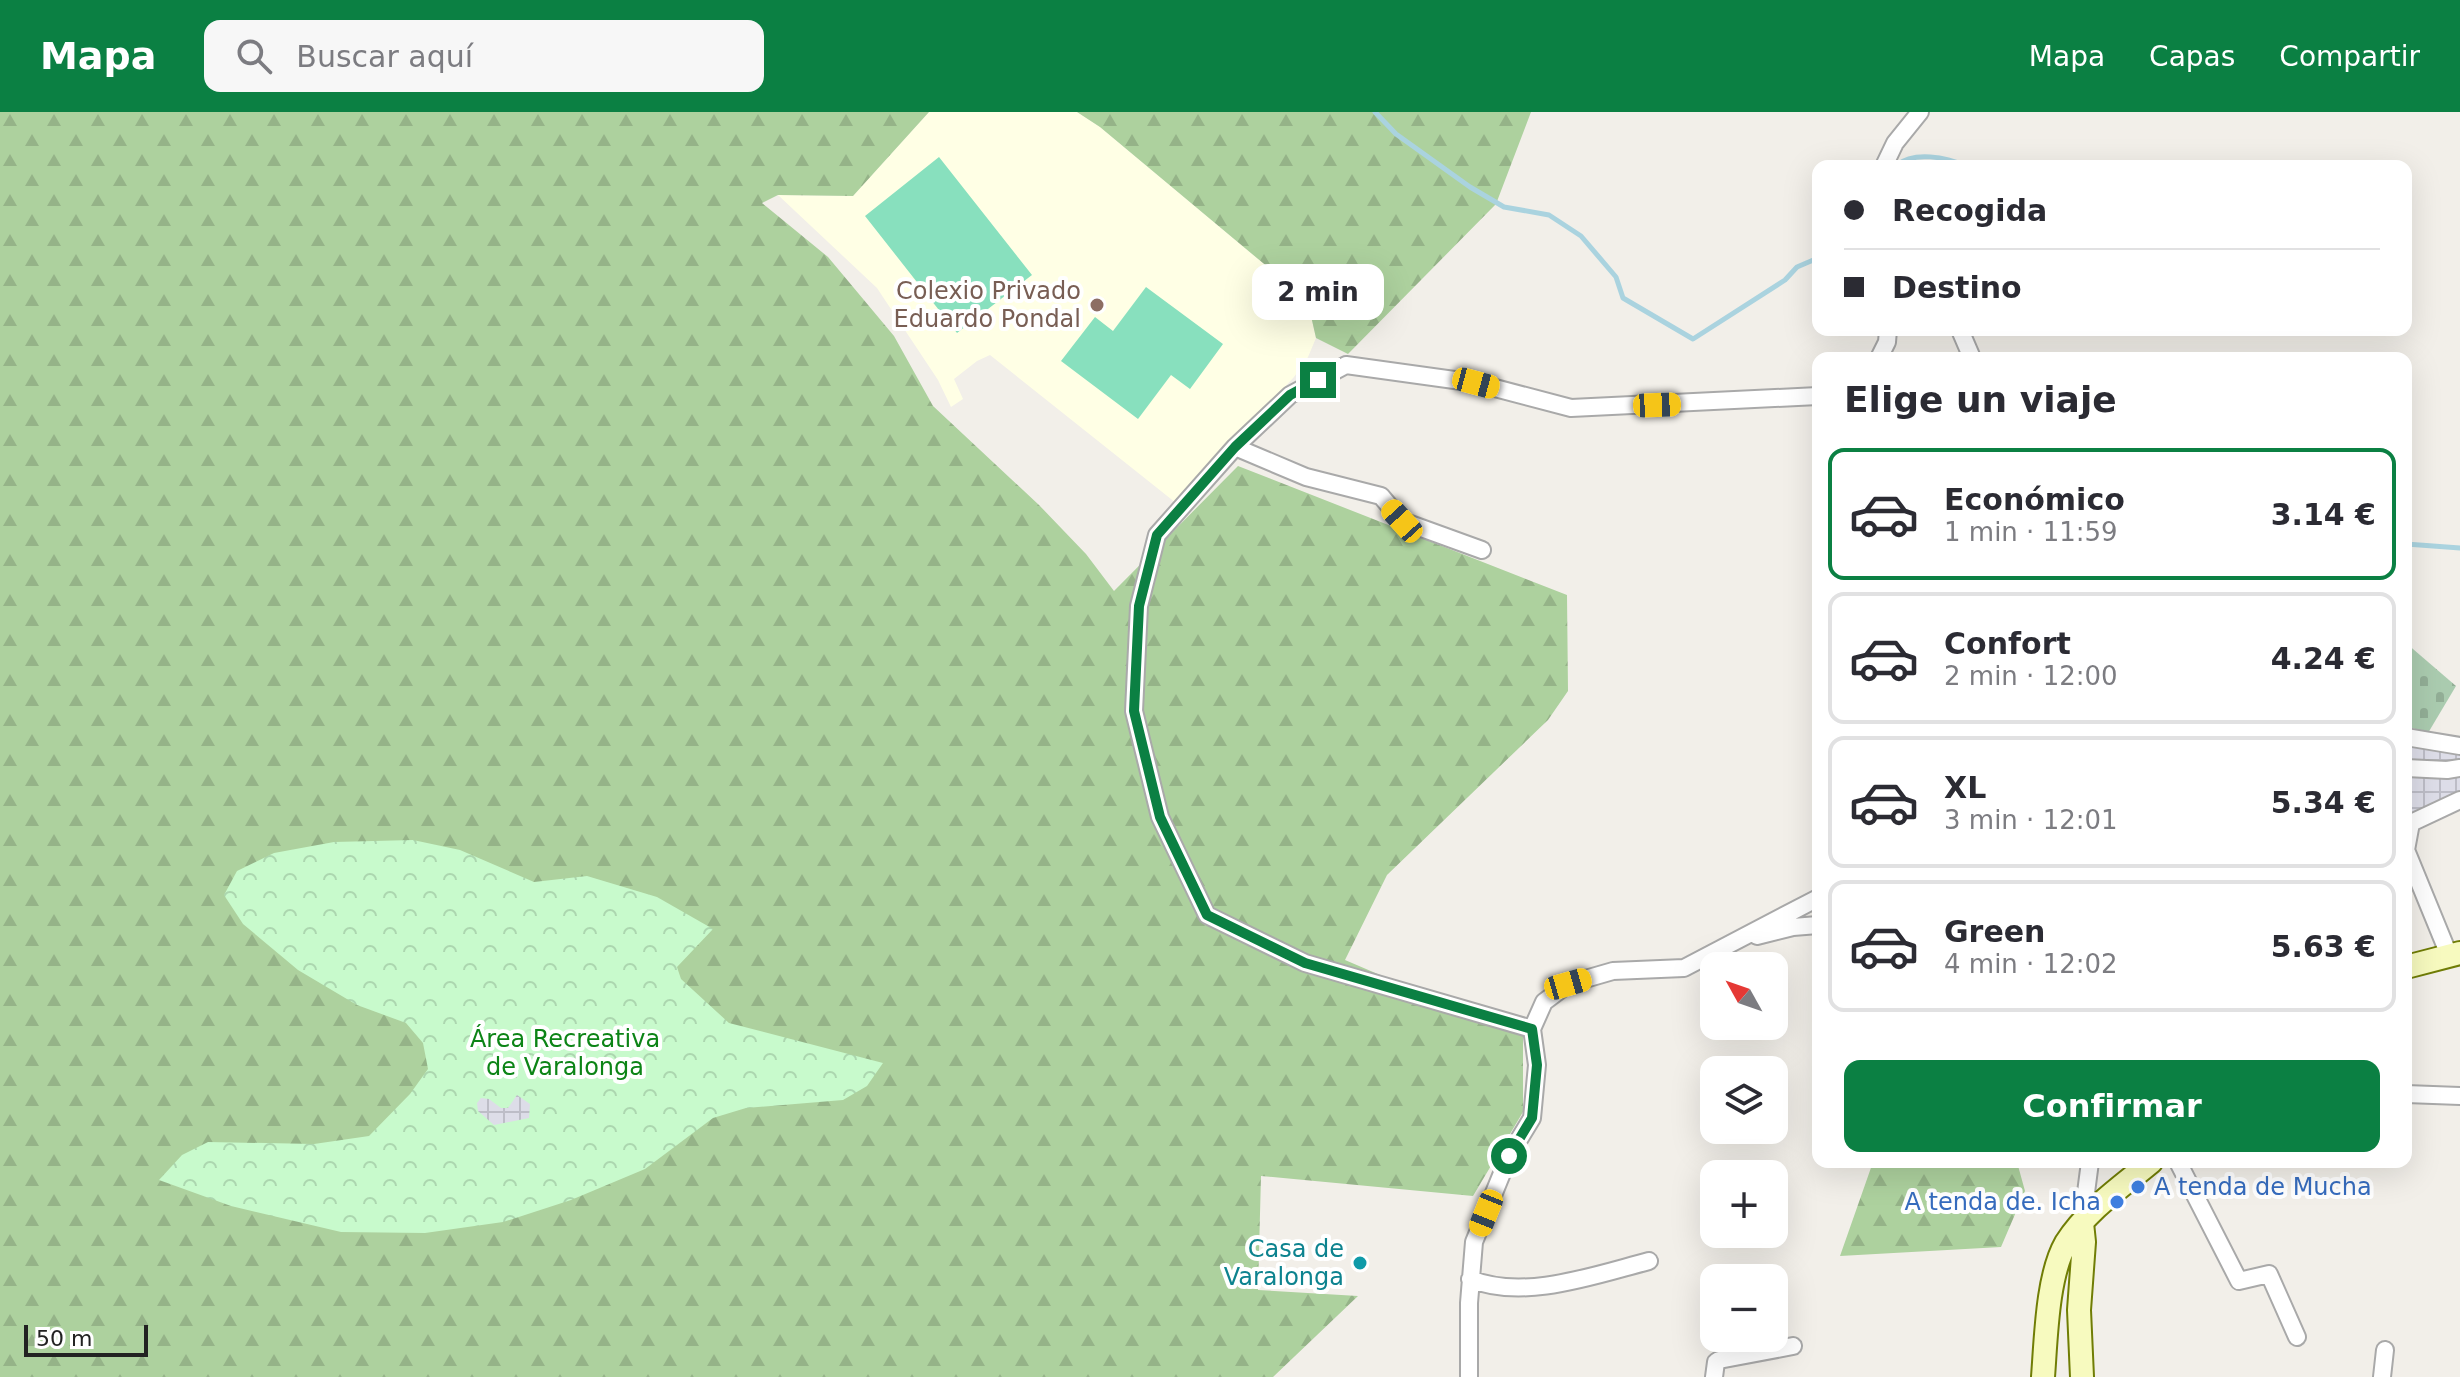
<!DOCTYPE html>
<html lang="es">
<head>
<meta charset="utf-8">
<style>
  :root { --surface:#fff; --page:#f7f7f7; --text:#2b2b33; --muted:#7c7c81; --line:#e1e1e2; --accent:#0b8043 }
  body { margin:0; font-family:"DejaVu Sans",sans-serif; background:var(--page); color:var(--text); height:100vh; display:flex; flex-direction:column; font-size:30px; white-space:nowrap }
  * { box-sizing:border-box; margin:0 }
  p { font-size:26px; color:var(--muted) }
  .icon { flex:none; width:44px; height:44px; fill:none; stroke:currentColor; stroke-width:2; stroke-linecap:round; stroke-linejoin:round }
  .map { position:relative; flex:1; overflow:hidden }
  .details { position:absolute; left:1812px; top:240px; width:600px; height:816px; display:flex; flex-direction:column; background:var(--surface); border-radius:16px; box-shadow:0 8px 32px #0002 }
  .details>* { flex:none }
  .guide { position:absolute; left:1812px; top:48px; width:600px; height:176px; border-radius:16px; box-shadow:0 8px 32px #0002; display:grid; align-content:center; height:176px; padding:0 32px; background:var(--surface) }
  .needle { width:52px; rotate:310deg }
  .tools { position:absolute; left:1700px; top:840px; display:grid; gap:16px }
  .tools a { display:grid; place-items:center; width:88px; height:88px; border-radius:16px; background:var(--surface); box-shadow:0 8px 32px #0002; font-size:40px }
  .scale { position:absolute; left:24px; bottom:20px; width:124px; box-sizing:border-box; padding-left:8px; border:4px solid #222; border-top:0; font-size:22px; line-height:28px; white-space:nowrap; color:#222; -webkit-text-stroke:6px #fff; paint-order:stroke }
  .end { position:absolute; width:36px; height:36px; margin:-18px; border:10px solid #0b8043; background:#fff; box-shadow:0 0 0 4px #fff }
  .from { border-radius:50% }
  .bubble { position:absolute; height:56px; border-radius:16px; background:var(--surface); box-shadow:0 8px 32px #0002; font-size:26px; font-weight:600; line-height:56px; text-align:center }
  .car { position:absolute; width:24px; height:48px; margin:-24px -12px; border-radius:10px; box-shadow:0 0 6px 2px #0007; background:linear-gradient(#f5c518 24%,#345 0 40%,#f5c518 0 76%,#345 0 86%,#f5c518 0) }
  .guide b { display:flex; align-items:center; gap:28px; height:76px; font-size:30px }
  .guide b+b { border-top:2px solid var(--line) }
  .guide i { width:20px; height:20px; background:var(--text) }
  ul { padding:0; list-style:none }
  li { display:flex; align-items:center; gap:24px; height:132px; margin:0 16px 12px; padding:0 16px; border:4px solid var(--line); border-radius:16px }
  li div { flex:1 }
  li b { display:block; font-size:30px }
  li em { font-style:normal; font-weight:600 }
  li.on { border-color:var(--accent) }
  li>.icon { width:72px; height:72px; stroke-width:1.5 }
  h2 { padding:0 32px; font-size:36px; line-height:96px }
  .cta { display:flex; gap:16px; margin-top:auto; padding:16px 32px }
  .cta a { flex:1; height:92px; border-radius:16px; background:var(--accent); color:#fff; font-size:32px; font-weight:600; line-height:92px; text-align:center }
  header { display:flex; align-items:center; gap:48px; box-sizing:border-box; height:112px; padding:0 40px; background:var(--accent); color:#fff }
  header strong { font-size:38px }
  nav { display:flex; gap:44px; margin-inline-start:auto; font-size:28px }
  .search { width:560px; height:72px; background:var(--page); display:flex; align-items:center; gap:20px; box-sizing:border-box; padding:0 28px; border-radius:16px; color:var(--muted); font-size:30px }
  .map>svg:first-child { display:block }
  .education { fill:#ffffe5 }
  .forest { fill:url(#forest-firs) }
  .cemetery { fill:url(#cemetery-stones) }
  .park { fill:url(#park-crowns) }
  .pitch { fill:#88e0be }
  .plaza { fill:url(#plaza-grid) }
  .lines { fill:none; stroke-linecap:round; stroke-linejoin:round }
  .stream { stroke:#aad3df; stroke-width:5 }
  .street-casing { stroke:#a9a9a9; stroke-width:20 }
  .secondary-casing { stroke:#707d05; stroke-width:26 }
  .street { stroke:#fff; stroke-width:16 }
  .secondary { stroke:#f7fabf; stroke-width:22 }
  .route { stroke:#0b8043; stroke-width:10 }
  .education-dot { fill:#8d6e63; stroke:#fff; stroke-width:3 }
  .shop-dot { fill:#3f7fe0; stroke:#fff; stroke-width:3 }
  .culture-dot { fill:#0f9aa8; stroke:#fff; stroke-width:3 }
  .labels { text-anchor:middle; stroke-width:8; stroke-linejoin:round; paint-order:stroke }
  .education-label { font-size:24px; fill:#785e54; stroke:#fff; text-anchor:end }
  .park-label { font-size:24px; fill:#0c8416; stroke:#fff }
  .shop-label { font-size:24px; fill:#366cbe; stroke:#fff; text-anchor:start }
  .culture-label { font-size:24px; fill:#0d838f; stroke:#fff; text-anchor:end }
</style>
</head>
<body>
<header>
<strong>Mapa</strong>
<div class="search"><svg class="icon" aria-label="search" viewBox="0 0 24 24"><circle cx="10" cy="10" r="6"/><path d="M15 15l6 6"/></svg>Buscar aquí</div>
<nav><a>Mapa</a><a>Capas</a><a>Compartir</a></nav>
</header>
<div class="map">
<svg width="2460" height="1265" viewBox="0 0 2460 1265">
  <defs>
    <pattern id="forest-firs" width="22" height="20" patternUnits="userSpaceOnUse" patternTransform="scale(2)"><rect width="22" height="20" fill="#add19e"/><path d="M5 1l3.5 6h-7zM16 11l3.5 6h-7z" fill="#95b388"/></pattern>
    <pattern id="cemetery-stones" width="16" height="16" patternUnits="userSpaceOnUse" patternTransform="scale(2)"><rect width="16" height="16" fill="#aacbaf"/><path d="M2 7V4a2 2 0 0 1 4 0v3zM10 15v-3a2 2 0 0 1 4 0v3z" fill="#92ae96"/></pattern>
    <pattern id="park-crowns" width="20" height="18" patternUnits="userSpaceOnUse" patternTransform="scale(2)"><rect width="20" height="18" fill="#c8facc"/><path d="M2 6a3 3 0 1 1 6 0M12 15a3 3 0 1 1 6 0" fill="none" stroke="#acd6af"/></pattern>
    <pattern id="plaza-grid" width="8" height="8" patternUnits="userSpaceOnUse" patternTransform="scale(2)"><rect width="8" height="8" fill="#dddde8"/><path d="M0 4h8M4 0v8" fill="none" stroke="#bdbdc7"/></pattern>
  </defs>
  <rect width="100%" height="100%" fill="#f2efe9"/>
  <path class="education" d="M929,0H1077L1100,15L1300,182L1311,204L1316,226L1308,245L1294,265L1176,391L990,243L977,249L954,267L963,287L951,295L938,268L877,176L778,83L853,84Z"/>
  <path class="forest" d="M0,0H929L853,84L778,83L762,91L828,145L894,224L933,294L1039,393L1086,442L1114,479L1238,354L1567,483L1568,579L1548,608L1387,763L1345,848L1523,924V1000L1473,1084L1261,1064L1258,1178L1358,1184L1273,1265H0Z
    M1077,0H1531L1496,92L1348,242L1316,226L1311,204L1300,182L1100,15Z
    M1873,1050H2017L2025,1079L2001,1135L1840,1144Z"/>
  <path class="cemetery" d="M2406,531L2456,574L2428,621L2406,614Z"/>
  <path class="park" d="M413,728L460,738L534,770L587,764L657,785L713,817L677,855L681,867L729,911L883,951L867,974L843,988L746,996L713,1006L645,1057L571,1088L503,1110L425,1121L341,1120L231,1094L159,1068L182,1043L208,1030L314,1032L369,1024L410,982L428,957L423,931L406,911L357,893L298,858L243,812L224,783L237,759L274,741L334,730Z"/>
  <path class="pitch" d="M939,45L1032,163L957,221L865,104Z
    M1146,175L1223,232L1190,277L1171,263L1138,307L1061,249L1095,205L1113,219Z"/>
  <path class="plaza" d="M2406,625L2460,634V688L2406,709Z
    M517,983L530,992L529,1006L494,1013L478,999L477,991L481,986L489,987L501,996H508Z"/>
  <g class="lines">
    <path class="stream" d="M1375,0L1396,22L1470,75L1504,95L1549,103L1581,124L1616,165L1623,186L1693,227L1785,168L1797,155L1818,146
      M1897,53C1914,39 1946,45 1966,54
      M2406,432L2460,436"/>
    <defs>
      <path id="street" d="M1884,54L1895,31L1920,0
        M1960,218L1972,246
        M1879,246L1887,230L1888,218
        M1235,335L1306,365L1381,384L1402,409L1482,438
        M2406,625L2460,634
        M2406,656L2447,658L2460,656
        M2411,711L2406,738L2449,843
        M2411,711L2460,688
        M1757,824L1793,815L1818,813
        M1532,917L1305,851L1207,803L1160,705L1134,599L1139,494L1157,423L1235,335L1290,283L1346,253L1476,271L1571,296L1818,284
        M1532,917L1544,890L1568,872L1613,859L1684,856L1818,786
        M2406,982L2460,984
        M2178,1050L2239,1169L2269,1162L2297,1225
        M2082,1111L2090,1050
        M1470,1167C1524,1189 1595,1163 1649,1149
        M1469,1265V1191L1474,1130L1509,1044L1532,1006L1537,953L1532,917
        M1714,1265L1716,1250L1719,1248L1793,1234
        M2382,1265L2385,1238"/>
      <path id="secondary" d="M2406,855L2460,841
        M2043,1265C2046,1227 2047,1164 2066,1131C2087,1098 2121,1075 2151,1050
        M2082,1265L2079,1198L2084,1130L2082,1111"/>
    </defs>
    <use href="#street" class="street-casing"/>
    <use href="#secondary" class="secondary-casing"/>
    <use href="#street" class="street"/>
    <use href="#secondary" class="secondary"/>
  </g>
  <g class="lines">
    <path class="route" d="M1318,268L1290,283L1235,335L1157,423L1139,494L1134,599L1160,705L1207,803L1305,851L1532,917L1537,953L1532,1006L1509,1044"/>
  </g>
  <circle class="education-dot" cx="1097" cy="193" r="8"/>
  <g class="shop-dot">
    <circle cx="2138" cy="1075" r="8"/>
    <circle cx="2117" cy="1090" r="8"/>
  </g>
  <circle class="culture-dot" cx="1360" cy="1151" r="8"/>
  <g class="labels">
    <g class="education-label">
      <text x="1081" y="187">Colexio Privado<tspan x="1081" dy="28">Eduardo Pondal</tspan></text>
    </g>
    <g class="park-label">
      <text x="565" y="935">Área Recreativa<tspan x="565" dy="28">de Varalonga</tspan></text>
    </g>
    <g class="shop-label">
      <text x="2154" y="1083">A tenda de Mucha</text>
      <text x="2101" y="1098" text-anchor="end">A tenda de. Icha</text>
    </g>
    <g class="culture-label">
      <text x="1344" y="1145">Casa de<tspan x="1344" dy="28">Varalonga</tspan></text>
    </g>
  </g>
</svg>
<div class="tools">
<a><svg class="needle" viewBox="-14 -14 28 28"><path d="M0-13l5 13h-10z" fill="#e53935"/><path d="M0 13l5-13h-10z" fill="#7c7c81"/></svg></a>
<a><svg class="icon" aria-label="layers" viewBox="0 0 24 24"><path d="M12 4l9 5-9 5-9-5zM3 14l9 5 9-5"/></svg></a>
<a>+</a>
<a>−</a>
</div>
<div class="scale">50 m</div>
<i class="end from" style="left:1509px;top:1044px"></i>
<i class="end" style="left:1318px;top:268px"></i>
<div class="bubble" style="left:1252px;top:152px;width:132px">2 min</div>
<i class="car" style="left:1476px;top:271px;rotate:105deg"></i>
<i class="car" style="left:1657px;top:293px;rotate:88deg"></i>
<i class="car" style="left:1402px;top:409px;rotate:318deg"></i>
<i class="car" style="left:1568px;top:872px;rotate:74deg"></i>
<i class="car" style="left:1486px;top:1101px;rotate:202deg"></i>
<div class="guide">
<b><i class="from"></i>Recogida</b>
<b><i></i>Destino</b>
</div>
<section class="details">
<h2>Elige un viaje</h2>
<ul>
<li class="on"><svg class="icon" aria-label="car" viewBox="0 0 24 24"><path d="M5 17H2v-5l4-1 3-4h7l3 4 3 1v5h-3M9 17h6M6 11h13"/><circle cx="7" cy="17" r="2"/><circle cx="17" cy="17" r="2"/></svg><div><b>Económico</b><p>1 min · 11:59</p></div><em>3.14 €</em></li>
<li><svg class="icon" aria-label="car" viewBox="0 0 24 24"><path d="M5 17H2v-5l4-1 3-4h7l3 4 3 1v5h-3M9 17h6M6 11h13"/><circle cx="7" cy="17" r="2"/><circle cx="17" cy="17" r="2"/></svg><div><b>Confort</b><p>2 min · 12:00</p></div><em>4.24 €</em></li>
<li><svg class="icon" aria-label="car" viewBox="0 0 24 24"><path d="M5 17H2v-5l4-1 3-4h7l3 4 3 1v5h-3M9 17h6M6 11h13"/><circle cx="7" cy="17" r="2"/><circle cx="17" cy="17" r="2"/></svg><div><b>XL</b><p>3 min · 12:01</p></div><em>5.34 €</em></li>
<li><svg class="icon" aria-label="car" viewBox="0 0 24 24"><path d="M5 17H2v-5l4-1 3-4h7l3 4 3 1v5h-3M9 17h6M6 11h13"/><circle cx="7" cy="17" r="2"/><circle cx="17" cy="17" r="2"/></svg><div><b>Green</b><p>4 min · 12:02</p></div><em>5.63 €</em></li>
</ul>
<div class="cta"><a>Confirmar</a></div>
</section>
</div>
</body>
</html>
